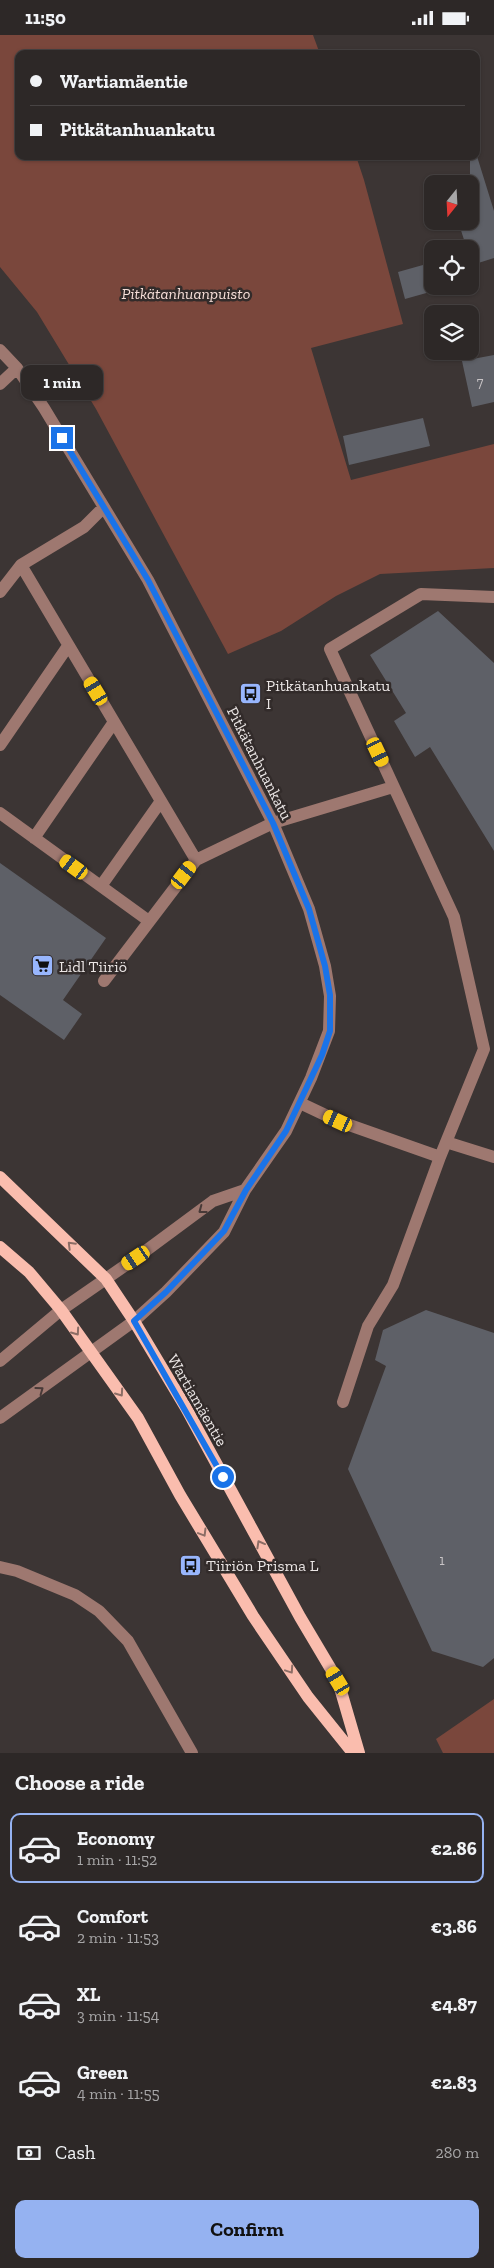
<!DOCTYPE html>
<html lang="en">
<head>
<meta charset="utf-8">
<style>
  :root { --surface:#2d2827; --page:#393433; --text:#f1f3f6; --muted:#a7a6a7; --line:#484444; --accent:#95b2f1 }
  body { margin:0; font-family:"Zilla Slab",serif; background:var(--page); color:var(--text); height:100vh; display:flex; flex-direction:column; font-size:19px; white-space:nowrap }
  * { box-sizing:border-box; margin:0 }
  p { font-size:16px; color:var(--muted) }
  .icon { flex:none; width:28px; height:28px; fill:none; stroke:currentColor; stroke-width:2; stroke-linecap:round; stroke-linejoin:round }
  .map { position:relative; height:1718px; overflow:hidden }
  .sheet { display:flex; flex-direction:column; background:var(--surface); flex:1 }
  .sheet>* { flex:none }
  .guide { position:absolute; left:15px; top:15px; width:465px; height:110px; border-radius:10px; box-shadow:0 1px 4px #0004,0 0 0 1px var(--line); display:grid; align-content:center; height:110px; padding:0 15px; background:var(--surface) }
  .needle { width:32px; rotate:198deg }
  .fabs { position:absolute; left:424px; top:140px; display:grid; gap:10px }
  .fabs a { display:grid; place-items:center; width:55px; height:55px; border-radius:10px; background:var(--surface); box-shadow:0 1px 4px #0004,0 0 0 1px var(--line); font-size:25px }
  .end { position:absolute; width:22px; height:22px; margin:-11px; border:6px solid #1a73e8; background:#fff; box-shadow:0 0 0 2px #fff }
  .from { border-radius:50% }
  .bubble { position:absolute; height:35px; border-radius:10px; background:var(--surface); box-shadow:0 1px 4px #0004,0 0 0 1px var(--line); font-size:16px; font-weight:700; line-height:35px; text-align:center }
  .car { position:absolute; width:15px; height:30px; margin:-15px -8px; border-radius:6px; box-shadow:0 0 4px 1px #0007; background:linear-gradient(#f5c518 24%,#345 0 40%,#f5c518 0 76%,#345 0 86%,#f5c518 0) }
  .guide b { display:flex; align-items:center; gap:18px; height:48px; font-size:19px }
  .guide b+b { border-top:1px solid var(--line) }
  .guide i { width:12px; height:12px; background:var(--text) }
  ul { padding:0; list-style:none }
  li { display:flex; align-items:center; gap:15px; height:70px; margin:0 10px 8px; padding:0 5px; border:2px solid transparent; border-radius:10px }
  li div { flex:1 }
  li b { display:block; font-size:19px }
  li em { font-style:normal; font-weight:700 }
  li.selected { border-color:var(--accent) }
  li>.icon { width:45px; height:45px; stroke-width:1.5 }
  h2 { padding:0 15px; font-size:22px; line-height:60px }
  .pay { display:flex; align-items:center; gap:12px; height:55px; padding:0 15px; font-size:19px }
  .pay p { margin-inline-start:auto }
  .cta { display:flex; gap:10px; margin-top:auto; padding:10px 15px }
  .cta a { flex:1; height:58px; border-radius:10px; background:var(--accent); color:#111; font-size:20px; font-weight:700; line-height:58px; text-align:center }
  .status { display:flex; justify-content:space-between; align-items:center; height:35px; padding:0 25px; background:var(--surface); direction:ltr }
  .status svg { height:14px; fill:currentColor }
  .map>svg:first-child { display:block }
  .green { fill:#7a473c }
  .building { fill:#5e6067 }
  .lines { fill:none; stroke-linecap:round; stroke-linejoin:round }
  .minor { stroke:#9e7870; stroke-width:12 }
  .major { stroke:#fabdae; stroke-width:12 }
  .oneway { stroke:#483a38 }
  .oneway2 { stroke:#8c6d65 }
  .route { stroke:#1a73e8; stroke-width:6 }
  .labels { text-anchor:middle; stroke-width:5; stroke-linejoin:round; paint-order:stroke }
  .number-label { font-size:14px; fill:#c8c4c6 }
  .park-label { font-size:16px; font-style:italic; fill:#f6ded8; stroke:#322b2a }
  .poi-label { font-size:16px; fill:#ebe6e5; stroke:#322b2a; text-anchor:start }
  .street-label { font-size:16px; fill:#ebe6e5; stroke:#322b2a }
</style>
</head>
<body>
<div class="status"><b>11:50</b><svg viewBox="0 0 49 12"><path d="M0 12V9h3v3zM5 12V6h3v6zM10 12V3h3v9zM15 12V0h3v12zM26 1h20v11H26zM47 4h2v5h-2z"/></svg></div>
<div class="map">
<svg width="494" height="1718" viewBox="0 0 494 1718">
  <rect width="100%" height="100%" fill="#3c3534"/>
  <path class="green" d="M0,0H313L320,19H19V121H356L364,145L403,289L311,313L351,445L494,409V533L380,539L336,561L281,596L228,619L96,374L37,277L0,232Z
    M494,1664V1718H443L436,1704Z"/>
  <path class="building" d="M476,118L494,176V223L472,230L470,214H467L458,186H470V121H476Z
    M430,228L432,251H436L437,255L405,264L398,237Z
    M494,320V367L472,372L462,326Z
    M423,383L430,411L349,430L343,401Z
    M438,576L494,628V816L430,712L415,722L394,686L406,678L370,620Z
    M0,828L106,903L63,965L82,979L64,1005L0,960Z
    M426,1275L494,1298V1623L483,1632L432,1616L348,1434L386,1331L375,1325L383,1295Z"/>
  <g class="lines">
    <path class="minor" d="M0,315L17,333L44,373L148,545L273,788L309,874L325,931L330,961L329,996L311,1043L286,1096L245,1155L224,1197L166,1257L134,1286L0,1383
      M0,349L17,333
      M21,530L196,825L104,946
      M0,557L21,530L84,492L103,473
      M0,710L68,611
      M0,778L149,886
      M34,803L114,687
      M196,825L273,788L393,752
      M101,851L161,766
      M300,1068L338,1086L440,1122
      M446,1107L494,1122
      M0,1326L61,1275L136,1223L213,1166L245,1155
      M343,1367L368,1291L393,1250L440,1122L484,1014L454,882L330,614L421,559L494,562
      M0,1532L17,1536L75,1560L99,1576L128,1606L192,1718"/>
    <path class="major" d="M0,1142L106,1244L134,1286L186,1373L300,1582L338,1646L359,1718
      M0,1212L29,1237L61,1275L138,1383L180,1460L253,1581L308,1662L353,1718"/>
  </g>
  <defs><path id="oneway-chevron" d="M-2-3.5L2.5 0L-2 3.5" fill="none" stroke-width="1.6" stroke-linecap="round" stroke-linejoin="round" transform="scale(1.25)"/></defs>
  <g class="oneway">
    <use href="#oneway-chevron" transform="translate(202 1175) rotate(143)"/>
    <use href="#oneway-chevron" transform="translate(40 1355) rotate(-36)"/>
  </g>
  <g class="oneway2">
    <use href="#oneway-chevron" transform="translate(71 1210) rotate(-135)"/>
    <use href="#oneway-chevron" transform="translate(76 1297) rotate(55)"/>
    <use href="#oneway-chevron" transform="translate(120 1358) rotate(55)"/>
    <use href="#oneway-chevron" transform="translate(203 1498) rotate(59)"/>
    <use href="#oneway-chevron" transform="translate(260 1509) rotate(-119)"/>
    <use href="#oneway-chevron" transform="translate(290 1635) rotate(56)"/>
  </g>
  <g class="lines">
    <path class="route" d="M62,403L148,545L273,788L309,874L325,931L330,960V996L322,1020L286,1096L246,1155L224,1196L166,1257L134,1286L223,1442"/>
  </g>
  <defs>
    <symbol id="bus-square" viewBox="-11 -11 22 22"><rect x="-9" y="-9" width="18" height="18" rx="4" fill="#98b6fd" stroke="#322b2a"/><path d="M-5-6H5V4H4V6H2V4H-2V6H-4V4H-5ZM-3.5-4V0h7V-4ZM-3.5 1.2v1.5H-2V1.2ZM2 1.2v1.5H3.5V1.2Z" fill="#111"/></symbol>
    <symbol id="supermarket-square" viewBox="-11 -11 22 22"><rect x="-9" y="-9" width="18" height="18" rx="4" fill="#98b6fd" stroke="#322b2a"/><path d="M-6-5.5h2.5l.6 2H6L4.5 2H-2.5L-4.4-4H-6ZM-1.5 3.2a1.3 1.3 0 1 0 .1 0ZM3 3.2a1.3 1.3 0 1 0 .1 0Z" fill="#111"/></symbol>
  </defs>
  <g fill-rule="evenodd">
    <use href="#bus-square" x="238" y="646" width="25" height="25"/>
    <use href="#supermarket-square" x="30" y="918" width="25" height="25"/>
    <use href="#bus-square" x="178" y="1518" width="25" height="25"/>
  </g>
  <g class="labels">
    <g class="number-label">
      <text x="480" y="352">7</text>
      <text x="442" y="1530">1</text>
    </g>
    <g class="park-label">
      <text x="186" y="264">Pitkätanhuanpuisto</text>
    </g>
    <g class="poi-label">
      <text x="266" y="656">Pitkätanhuankatu<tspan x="266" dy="18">I</tspan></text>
      <text x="59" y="937">Lidl Tiiriö</text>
      <text x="206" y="1536">Tiiriön Prisma L</text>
    </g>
    <g class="street-label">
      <text transform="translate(260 728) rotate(63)" y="6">Pitkätanhuankatu</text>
      <text transform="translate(198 1365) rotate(60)" y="6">Wartiamäentie</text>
    </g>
  </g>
</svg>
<div class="fabs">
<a><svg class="needle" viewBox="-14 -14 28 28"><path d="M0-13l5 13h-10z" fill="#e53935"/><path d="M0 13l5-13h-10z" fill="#a7a6a7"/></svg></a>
<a><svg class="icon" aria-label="locate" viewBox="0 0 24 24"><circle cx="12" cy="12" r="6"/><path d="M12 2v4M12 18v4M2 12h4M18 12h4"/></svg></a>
<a><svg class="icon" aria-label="layers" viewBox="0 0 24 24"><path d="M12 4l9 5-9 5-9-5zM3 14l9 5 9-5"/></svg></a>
</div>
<i class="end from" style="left:223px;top:1442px"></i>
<i class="end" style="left:62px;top:403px"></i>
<div class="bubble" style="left:21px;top:330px;width:82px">1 min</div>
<i class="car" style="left:96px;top:656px;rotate:329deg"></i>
<i class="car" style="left:378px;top:717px;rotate:155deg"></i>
<i class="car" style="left:74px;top:832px;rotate:306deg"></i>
<i class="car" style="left:184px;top:840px;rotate:37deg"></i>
<i class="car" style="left:338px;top:1086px;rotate:295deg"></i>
<i class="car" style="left:136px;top:1223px;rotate:236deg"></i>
<i class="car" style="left:338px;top:1646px;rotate:329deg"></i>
<div class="guide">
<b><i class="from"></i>Wartiamäentie</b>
<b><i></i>Pitkätanhuankatu</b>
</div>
</div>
<section class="sheet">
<h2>Choose a ride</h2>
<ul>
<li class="selected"><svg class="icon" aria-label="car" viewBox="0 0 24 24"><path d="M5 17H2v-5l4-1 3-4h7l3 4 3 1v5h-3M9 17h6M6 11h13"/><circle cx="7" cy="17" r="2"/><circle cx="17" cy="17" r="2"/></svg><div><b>Economy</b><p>1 min · 11:52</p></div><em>€2.86</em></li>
<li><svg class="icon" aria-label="car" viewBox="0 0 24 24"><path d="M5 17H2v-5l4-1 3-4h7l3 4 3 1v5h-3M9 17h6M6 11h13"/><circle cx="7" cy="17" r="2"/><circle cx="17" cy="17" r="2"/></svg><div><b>Comfort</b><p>2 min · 11:53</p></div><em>€3.86</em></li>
<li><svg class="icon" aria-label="car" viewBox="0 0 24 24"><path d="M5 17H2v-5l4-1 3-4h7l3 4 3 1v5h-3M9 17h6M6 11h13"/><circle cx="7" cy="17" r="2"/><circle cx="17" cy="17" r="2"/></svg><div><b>XL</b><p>3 min · 11:54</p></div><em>€4.87</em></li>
<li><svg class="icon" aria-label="car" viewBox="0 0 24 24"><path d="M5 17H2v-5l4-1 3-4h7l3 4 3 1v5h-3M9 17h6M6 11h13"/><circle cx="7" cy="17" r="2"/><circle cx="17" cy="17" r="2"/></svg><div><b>Green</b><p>4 min · 11:55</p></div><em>€2.83</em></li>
</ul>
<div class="pay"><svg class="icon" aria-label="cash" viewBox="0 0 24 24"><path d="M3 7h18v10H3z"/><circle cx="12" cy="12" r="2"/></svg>Cash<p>280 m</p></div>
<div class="cta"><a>Confirm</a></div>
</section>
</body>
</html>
